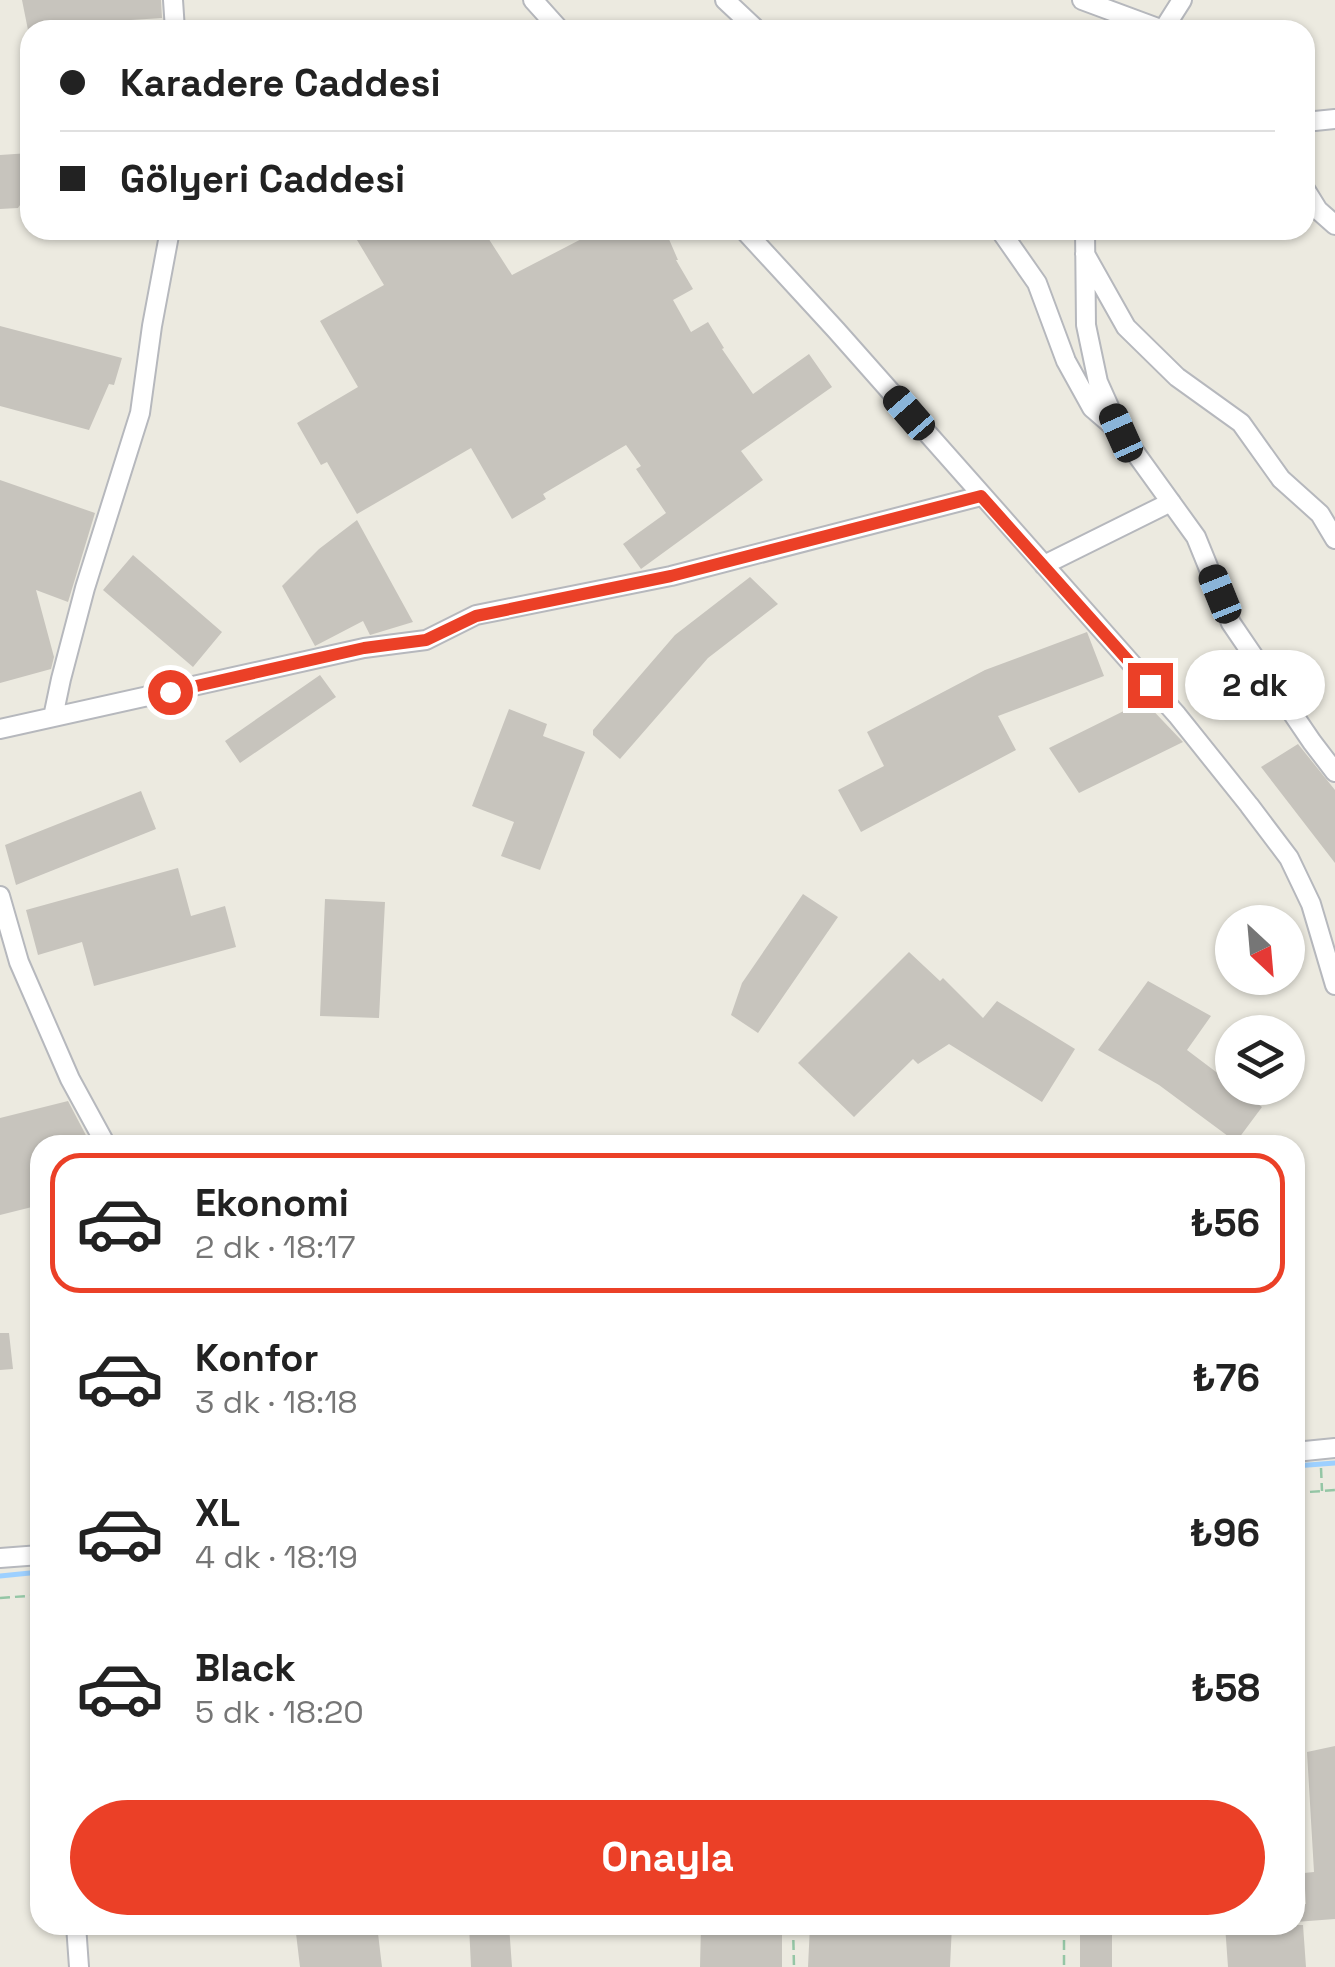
<!DOCTYPE html>
<html lang="tr">
<head>
<meta charset="utf-8">
<style>
  :root { --surface:#fff; --page:#f6f6f6; --text:#222; --muted:#767676; --line:#e0e0e0; --accent:#eb4027 }
  body { margin:0; font-family:"Space Grotesk",sans-serif; background:var(--page); color:var(--text); height:100vh; display:flex; flex-direction:column; font-size:38px; white-space:nowrap }
  * { box-sizing:border-box; margin:0 }
  p { font-size:32px; color:var(--muted) }
  .icon { flex:none; width:55px; height:55px; fill:none; stroke:currentColor; stroke-width:2; stroke-linecap:round; stroke-linejoin:round }
  .map { position:relative; flex:1; overflow:hidden }
  .drawer { position:absolute; left:30px; top:1135px; width:1275px; height:800px; display:flex; flex-direction:column; background:var(--surface); border-radius:30px; box-shadow:0 2px 8px #0004 }
  .drawer>* { flex:none }
  .banner { position:absolute; left:20px; top:20px; width:1295px; height:220px; border-radius:30px; box-shadow:0 2px 8px #0004; display:grid; align-content:center; height:220px; padding:0 40px; background:var(--surface) }
  .needle { width:65px; rotate:154deg }
  .fabs { position:absolute; left:1215px; top:905px; display:grid; gap:20px }
  .fabs a { display:grid; place-items:center; width:90px; height:90px; border-radius:50%; background:var(--surface); box-shadow:0 2px 8px #0004; font-size:50px }
  .end { position:absolute; width:45px; height:45px; margin:-22px; border:12px solid #eb4027; background:#fff; box-shadow:0 0 0 5px #fff }
  .from { border-radius:50% }
  .bubble { position:absolute; height:70px; border-radius:35px; background:var(--surface); box-shadow:0 2px 8px #0004; font-size:32px; font-weight:600; line-height:70px; text-align:center }
  .car { position:absolute; width:30px; height:60px; margin:-30px -15px; border-radius:12px; box-shadow:0 0 8px 2px #0007; background:linear-gradient(#222 24%,#8ab4d8 0 40%,#222 0 76%,#8ab4d8 0 86%,#222 0) }
  .banner b { display:flex; align-items:center; gap:35px; height:95px; font-size:38px }
  .banner b+b { border-top:2px solid var(--line) }
  .banner i { width:25px; height:25px; background:var(--text) }
  ul { padding:18px 0 0; list-style:none }
  li { display:flex; align-items:center; gap:30px; height:140px; margin:0 20px 15px; padding:0 20px; border:5px solid transparent; border-radius:30px }
  li div { flex:1 }
  li b { display:block; font-size:38px }
  li em { font-style:normal; font-weight:600 }
  li.selected { border-color:var(--accent) }
  li>.icon { width:90px; height:90px; stroke-width:1.5 }
  .button { display:flex; gap:20px; margin-top:auto; padding:20px 40px }
  .button a { flex:1; height:115px; border-radius:60px; background:var(--accent); color:#fff; font-size:40px; font-weight:600; line-height:115px; text-align:center }
  .map>svg:first-child { display:block }
  .lines { fill:none; stroke-linecap:round; stroke-linejoin:round }
  .stream { stroke:#9dd0ff; stroke-width:5 }
  .building { fill:#c7c4bd }
  .minor-casing { stroke:#b6b8bd; stroke-width:22 }
  .path { stroke:#94c6a5; stroke-width:2.5; stroke-dasharray:10 5; stroke-linecap:butt }
  .minor { stroke:#fff; stroke-width:18 }
  .route { stroke:#eb4027; stroke-width:12 }
</style>
</head>
<body>
<div class="map">
<svg width="1335" height="1967" viewBox="0 0 1335 1967">
  <rect width="100%" height="100%" fill="#eceae0"/>
  <g class="lines">
    <path class="stream" d="M1295,1466L1335,1463
      M0,1576L40,1572"/>
  </g>
  <path class="building" d="M22,0H161L162,18L85,23L90,30H28Z
    M30,153V190L18,208L0,209V155Z
    M351,230H483L512,275L593,233L604,230H665L678,260H676L693,289L673,300L691,332L708,322L724,348L722,349L753,394L809,354L832,387L741,451L763,480L641,569L623,544L666,513L636,469L641,466L626,445L543,494L546,499L512,519L471,448L357,514L327,462L321,465L297,423L358,387L320,321L384,285Z
    M0,326L122,358L114,385L109,384L89,430L0,406Z
    M0,480L95,513L68,602L36,590L54,657L51,669L0,683Z
    M357,520L413,622L370,635L363,621L315,646L282,586L319,549Z
    M133,555L222,632L193,667L103,590Z
    M750,577L778,604L708,658L620,759L593,735V730L675,635Z
    M1087,632L1104,676L998,716L1016,750L861,832L838,790L884,766L867,732L985,670Z
    M320,675L336,697L240,763L225,741Z
    M1144,701L1183,742L1079,793L1049,748Z
    M509,709L547,724L543,736L585,752L540,870L501,856L514,822L472,806Z
    M1298,744L1335,790V863L1261,767Z
    M141,791L156,829L16,885L5,845Z
    M178,868L191,916L225,906L236,947L94,986L82,942L38,955L26,910Z
    M803,894L838,917L758,1033L731,1015L742,983Z
    M325,899L385,902L379,1018L320,1016Z
    M909,952L940,981L943,978L983,1018L997,1001L1075,1049L1042,1102L949,1044L918,1064L913,1059L854,1117L798,1063Z
    M1148,981L1211,1016L1187,1050L1232,1084V1088H1236L1262,1107L1236,1142L1159,1085L1098,1050Z
    M68,1101L90,1143L81,1145H40V1205L0,1215V1118Z
    M0,1333H9L13,1369L0,1370Z
    M1335,1746V1919L1295,1922V1905L1306,1904L1304,1873L1314,1872L1307,1752Z
    M295,1925H377L382,1967H300Z
    M469,1925H509L512,1967H471Z
    M701,1925H782V1967H700Z
    M810,1925H952L950,1967H808Z
    M1080,1925H1112V1967H1080Z
    M1225,1925H1303L1306,1967H1228Z"/>
  <g class="lines">
    <defs>
      <path id="minor" d="M173,0L175,30
        M533,0L560,30
        M725,0L757,30
        M1082,0L1163,30
        M1163,30L1182,0
        M1305,122L1335,119
        M1305,189L1318,210L1335,225
        M744,230L836,330L1177,715L1249,805L1289,858L1311,904L1335,985
        M1000,230L1037,283L1066,361L1092,408L1121,433L1196,537L1231,623L1312,742L1335,772
        M1085,230L1086,325L1098,382L1119,429
        M1085,254L1126,327L1177,377L1241,423L1281,479L1320,514L1335,539
        M1044,565L1171,502
        M53,717L61,679L85,588L140,413L152,326L170,230
        M0,729L364,648L426,640L476,615L671,576L981,496
        M0,896L19,962L70,1079L106,1145
        M1295,1452L1335,1448
        M0,1558L40,1555
        M76,1925L79,1967"/>
    </defs>
    <use href="#minor" class="minor-casing"/>
    <path class="path" d="M1321,1468L1322,1491
      M1295,1493L1335,1490
      M0,1598L40,1595
      M793,1925L794,1967
      M1064,1925V1967"/>
    <use href="#minor" class="minor"/>
  </g>
  <g class="lines">
    <path class="route" d="M170,692L364,648L426,640L476,616L671,576L981,496L1150,685"/>
  </g>
</svg>
<div class="fabs">
<a><svg class="needle" viewBox="-14 -14 28 28"><path d="M0-13l5 13h-10z" fill="#e53935"/><path d="M0 13l5-13h-10z" fill="#767676"/></svg></a>
<a><svg class="icon" aria-label="layers" viewBox="0 0 24 24"><path d="M12 4l9 5-9 5-9-5zM3 14l9 5 9-5"/></svg></a>
</div>
<i class="end from" style="left:170px;top:692px"></i>
<i class="end" style="left:1150px;top:685px"></i>
<div class="bubble" style="left:1185px;top:650px;width:140px">2 dk</div>
<i class="car" style="left:909px;top:413px;rotate:319deg"></i>
<i class="car" style="left:1121px;top:433px;rotate:336deg"></i>
<i class="car" style="left:1220px;top:594px;rotate:338deg"></i>
<div class="banner">
<b><i class="from"></i>Karadere Caddesi</b>
<b><i></i>Gölyeri Caddesi</b>
</div>
<section class="drawer">
<ul>
<li class="selected"><svg class="icon" aria-label="car" viewBox="0 0 24 24"><path d="M5 17H2v-5l4-1 3-4h7l3 4 3 1v5h-3M9 17h6M6 11h13"/><circle cx="7" cy="17" r="2"/><circle cx="17" cy="17" r="2"/></svg><div><b>Ekonomi</b><p>2 dk · 18:17</p></div><em>₺56</em></li>
<li><svg class="icon" aria-label="car" viewBox="0 0 24 24"><path d="M5 17H2v-5l4-1 3-4h7l3 4 3 1v5h-3M9 17h6M6 11h13"/><circle cx="7" cy="17" r="2"/><circle cx="17" cy="17" r="2"/></svg><div><b>Konfor</b><p>3 dk · 18:18</p></div><em>₺76</em></li>
<li><svg class="icon" aria-label="car" viewBox="0 0 24 24"><path d="M5 17H2v-5l4-1 3-4h7l3 4 3 1v5h-3M9 17h6M6 11h13"/><circle cx="7" cy="17" r="2"/><circle cx="17" cy="17" r="2"/></svg><div><b>XL</b><p>4 dk · 18:19</p></div><em>₺96</em></li>
<li><svg class="icon" aria-label="car" viewBox="0 0 24 24"><path d="M5 17H2v-5l4-1 3-4h7l3 4 3 1v5h-3M9 17h6M6 11h13"/><circle cx="7" cy="17" r="2"/><circle cx="17" cy="17" r="2"/></svg><div><b>Black</b><p>5 dk · 18:20</p></div><em>₺58</em></li>
</ul>
<div class="button"><a>Onayla</a></div>
</section>
</div>
</body>
</html>
